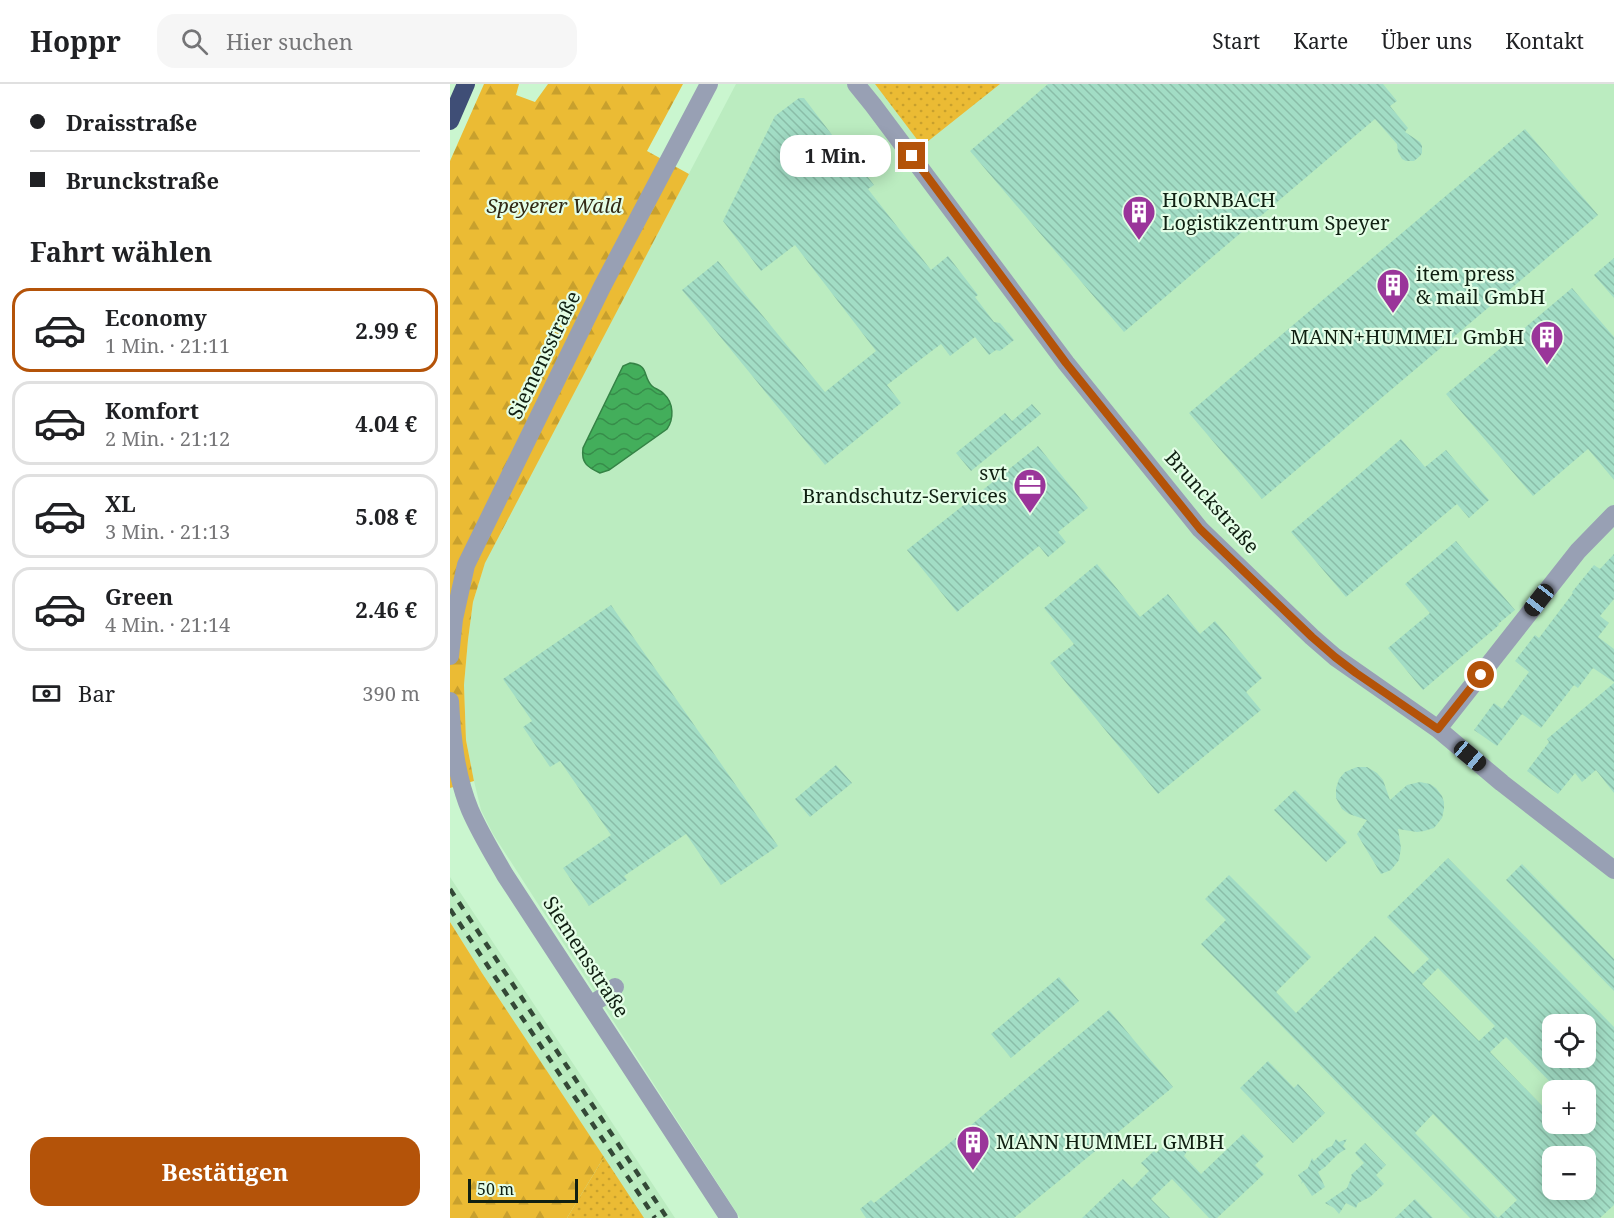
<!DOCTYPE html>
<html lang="de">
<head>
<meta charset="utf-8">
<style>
  :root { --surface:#fff; --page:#f6f6f6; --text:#202124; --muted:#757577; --line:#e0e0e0; --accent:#b45309 }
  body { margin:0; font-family:"Noto Serif",serif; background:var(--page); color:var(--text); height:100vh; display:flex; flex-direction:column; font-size:22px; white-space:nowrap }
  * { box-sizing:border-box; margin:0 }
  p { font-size:20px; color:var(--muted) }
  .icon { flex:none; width:33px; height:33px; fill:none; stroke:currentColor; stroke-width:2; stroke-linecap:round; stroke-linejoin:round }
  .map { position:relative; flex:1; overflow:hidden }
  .panel { display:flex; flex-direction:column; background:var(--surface); width:450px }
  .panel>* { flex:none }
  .banner { display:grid; align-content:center; height:132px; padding:0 30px; background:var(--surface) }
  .fabs { position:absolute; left:1092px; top:930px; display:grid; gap:12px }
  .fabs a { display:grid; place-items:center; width:54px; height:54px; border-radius:12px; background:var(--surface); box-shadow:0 3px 15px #0003; font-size:30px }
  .scale { position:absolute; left:18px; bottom:15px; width:110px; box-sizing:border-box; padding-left:6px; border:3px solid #102012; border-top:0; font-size:16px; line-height:21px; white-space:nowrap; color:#102012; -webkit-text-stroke:4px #e4fee7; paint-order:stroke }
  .end { position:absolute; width:27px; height:27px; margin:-14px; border:8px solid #b45309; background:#fff; box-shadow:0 0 0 3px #fff }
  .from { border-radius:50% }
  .bubble { position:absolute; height:42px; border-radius:18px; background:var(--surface); box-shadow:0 3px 15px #0003; font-size:20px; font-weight:700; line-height:42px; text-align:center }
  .car { position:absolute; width:18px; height:36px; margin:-18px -9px; border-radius:8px; box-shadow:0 0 4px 2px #0007; background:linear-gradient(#222 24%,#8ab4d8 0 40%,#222 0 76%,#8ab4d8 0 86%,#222 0) }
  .banner b { display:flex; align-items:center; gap:21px; height:57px; font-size:22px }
  .banner b+b { border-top:2px solid var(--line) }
  .banner i { width:15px; height:15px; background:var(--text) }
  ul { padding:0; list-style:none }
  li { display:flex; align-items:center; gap:18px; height:84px; margin:0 12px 9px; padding:0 18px; border:3px solid var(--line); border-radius:18px }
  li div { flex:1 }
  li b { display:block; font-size:22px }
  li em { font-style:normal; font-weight:700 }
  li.active { border-color:var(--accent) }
  li>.icon { width:54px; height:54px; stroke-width:1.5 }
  h2 { padding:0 30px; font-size:27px; line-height:72px }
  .pay { display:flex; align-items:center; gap:15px; height:66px; padding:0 30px; font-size:22px }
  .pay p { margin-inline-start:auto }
  .button { display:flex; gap:12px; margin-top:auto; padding:12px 30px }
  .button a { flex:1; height:69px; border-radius:18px; background:var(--accent); color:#fff; font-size:24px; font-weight:700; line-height:69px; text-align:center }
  header { display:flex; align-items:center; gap:36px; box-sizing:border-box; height:84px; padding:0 30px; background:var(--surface); border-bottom:2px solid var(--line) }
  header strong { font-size:28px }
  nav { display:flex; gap:33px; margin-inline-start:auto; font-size:21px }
  .search { width:420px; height:54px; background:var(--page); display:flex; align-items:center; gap:15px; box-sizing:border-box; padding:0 21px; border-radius:18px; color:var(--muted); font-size:22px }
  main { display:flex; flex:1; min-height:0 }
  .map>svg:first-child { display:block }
  .built { fill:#bbecc0; fill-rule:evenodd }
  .grass { fill:url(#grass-dots) }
  .forest { fill:url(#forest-firs) }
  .water { fill:url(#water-waves); stroke:#348345; stroke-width:1.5 }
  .building { fill:url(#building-back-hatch); fill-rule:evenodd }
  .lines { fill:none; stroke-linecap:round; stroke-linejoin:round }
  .minor { stroke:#98a0b4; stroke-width:18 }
  .highway { stroke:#3f4e76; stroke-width:18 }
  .rail { stroke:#334836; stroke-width:4.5; stroke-dasharray:8 8; stroke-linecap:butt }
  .route { stroke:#b45309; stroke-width:8 }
  .labels { text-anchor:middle; stroke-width:4.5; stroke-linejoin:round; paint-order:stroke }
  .poi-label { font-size:20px; fill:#102012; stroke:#e4fee7; text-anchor:start }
  .park-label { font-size:20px; font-style:italic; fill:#322914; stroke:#e4fee7 }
  .street-label { font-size:20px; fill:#102012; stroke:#e4fee7 }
</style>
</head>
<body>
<header>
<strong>Hoppr</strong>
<div class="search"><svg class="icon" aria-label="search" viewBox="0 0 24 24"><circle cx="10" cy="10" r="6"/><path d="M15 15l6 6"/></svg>Hier suchen</div>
<nav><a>Start</a><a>Karte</a><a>Über uns</a><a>Kontakt</a></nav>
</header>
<main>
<section class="panel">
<div class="banner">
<b><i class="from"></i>Draisstraße</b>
<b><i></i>Brunckstraße</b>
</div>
<h2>Fahrt wählen</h2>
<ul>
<li class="active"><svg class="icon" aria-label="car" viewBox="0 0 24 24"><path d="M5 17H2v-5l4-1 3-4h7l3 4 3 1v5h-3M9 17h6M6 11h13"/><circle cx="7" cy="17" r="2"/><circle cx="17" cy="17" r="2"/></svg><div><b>Economy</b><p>1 Min. · 21:11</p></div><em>2.99 €</em></li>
<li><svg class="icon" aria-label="car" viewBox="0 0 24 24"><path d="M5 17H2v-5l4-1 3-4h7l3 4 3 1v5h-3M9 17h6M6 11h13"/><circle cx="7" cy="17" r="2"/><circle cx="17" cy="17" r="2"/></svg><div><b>Komfort</b><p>2 Min. · 21:12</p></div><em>4.04 €</em></li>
<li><svg class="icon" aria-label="car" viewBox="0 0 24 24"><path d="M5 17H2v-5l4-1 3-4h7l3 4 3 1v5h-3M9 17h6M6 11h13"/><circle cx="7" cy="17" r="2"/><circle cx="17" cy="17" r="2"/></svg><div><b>XL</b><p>3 Min. · 21:13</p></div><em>5.08 €</em></li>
<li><svg class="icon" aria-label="car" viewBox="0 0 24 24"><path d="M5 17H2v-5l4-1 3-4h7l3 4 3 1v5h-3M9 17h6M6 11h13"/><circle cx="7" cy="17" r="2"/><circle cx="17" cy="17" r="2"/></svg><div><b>Green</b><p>4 Min. · 21:14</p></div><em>2.46 €</em></li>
</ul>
<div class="pay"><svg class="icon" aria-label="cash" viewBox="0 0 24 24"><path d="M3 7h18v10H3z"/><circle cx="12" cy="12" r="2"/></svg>Bar<p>390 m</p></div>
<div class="button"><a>Bestätigen</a></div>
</section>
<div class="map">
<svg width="1164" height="1134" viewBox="0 0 1164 1134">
  <defs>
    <pattern id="grass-dots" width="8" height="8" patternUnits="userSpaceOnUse" patternTransform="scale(1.5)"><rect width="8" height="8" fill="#ebbb34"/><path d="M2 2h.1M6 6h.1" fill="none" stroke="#c8a02d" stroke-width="1.8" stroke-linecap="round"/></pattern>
    <pattern id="forest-firs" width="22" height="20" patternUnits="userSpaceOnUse" patternTransform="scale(1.5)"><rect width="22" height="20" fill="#ebbb34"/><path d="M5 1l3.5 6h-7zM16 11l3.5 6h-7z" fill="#c8a02d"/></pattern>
    <pattern id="water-waves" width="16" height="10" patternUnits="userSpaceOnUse" patternTransform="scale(1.5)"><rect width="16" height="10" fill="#43ae5b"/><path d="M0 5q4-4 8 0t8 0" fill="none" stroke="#378d4a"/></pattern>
    <pattern id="building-back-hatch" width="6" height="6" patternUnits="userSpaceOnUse" patternTransform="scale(1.5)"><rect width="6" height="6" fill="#a2ddc5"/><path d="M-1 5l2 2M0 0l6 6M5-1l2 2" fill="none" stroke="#8abda8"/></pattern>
  </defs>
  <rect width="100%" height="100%" fill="#caf6cf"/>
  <path class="built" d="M286,0H1164V1134H290L43,750L31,726L24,697L16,656L14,601L18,556L23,518L35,478ZM1102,940H1136V974H1102ZM1102,1006H1136V1040H1102ZM1102,1072H1136V1106H1102Z
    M0,793L225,1134H117L153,1072L32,889L0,838Z"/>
  <path class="grass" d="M425,0H550L472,62Z
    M154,1073L194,1134H117Z"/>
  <path class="forest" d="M34,0H69L66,11L85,18L98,0H233L197,67L239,90L35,479L23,518L18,556L14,601L16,656L24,697L0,704V77Z
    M0,838L32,889L154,1073L117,1134H0Z"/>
  <path class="water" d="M180,279C200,281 192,292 202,302C205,305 211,306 214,310C224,319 224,335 217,345L159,386L150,389C137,383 131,379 133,364L173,282Z"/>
  <path class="building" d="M598,0H933L947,17L940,22L958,44L955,48L970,58L972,62V69L970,72L964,77H956L952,75L948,68L947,60L925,35L674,248L520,67Z
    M349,14H354L392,64L394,62L424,101L418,105L481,186L498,172L528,211L525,213L544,238L550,239L564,256L550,267L546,266L539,271L525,253L500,272L491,260L437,301L451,319L375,381L232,206L268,177L375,308L426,267L345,161L311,187L273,137L325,32Z
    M1075,45L1148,131L812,415L739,329Z
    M1164,174V214L1144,191Z
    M1122,204L1164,253V396L1138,365L1083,412L996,310Z
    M582,320L591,330L521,387L506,369L555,329L562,337Z
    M951,355L975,383L996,366L1039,416L1019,434L1007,420L896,513L841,448Z
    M588,362L638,424L608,448L616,458L598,473L589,462L507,528L457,466Z
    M1006,457L1065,526L1048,540L1049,541L973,606L938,564L980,529L955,500Z
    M1164,470V515L1150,532L1159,539L1148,553L1164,565V598L1143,584L1128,604L1124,601L1091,644L1072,630L1047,662L1024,646L1044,619L1052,625L1079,588L1065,577L1085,551L1089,554L1123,509L1122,508L1144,481L1150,485Z
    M647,480L690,533L718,510L750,550L765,537L812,594L796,608L811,626L708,710L600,579L624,560L594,524Z
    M161,521L328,762L271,801L236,750L174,792L177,796L139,822L113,784L161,751L110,677L100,683L73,643L82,637L53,595Z
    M1164,599V709L1146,686L1132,698L1125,689L1108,710L1077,687L1099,658L1097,655Z
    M386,681L402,699L360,733L345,715Z
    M907,683H917L927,689L933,696L940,716L957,701L970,698L980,700L986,704L992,712L994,718V725L992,734L984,744L974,747L967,748L948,745L951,764L949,776L941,786L931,790L907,750L917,736L899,730L892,725L886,714V704L889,695L895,688Z
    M845,706L897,758L876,778L824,726Z
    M998,774L1164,943V1121L1150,1134H1020L751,860L776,836L755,815L779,791L861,873L826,908L846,929L925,852L963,890L979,875L937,833ZM988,884L1045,942L1029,957L972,900ZM1102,940H1136V974H1102ZM1056,953L1108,1006H1136V1040H1102V1032L1040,968ZM983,1030L1067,1116L1048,1134L965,1049ZM1102,1072H1136V1106H1102Z
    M1072,780L1164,875V907L1056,796Z
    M609,893L629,917L561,974L541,950Z
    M659,926L723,1003L564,1134H416L410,1125L421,1116L424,1119L496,1062Z
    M818,977L844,1004L848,1000L875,1029L843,1059L790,1004Z
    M793,1050L814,1072L805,1081L814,1090L767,1134H759L722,1095L701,1115L720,1134H632L673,1095L682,1104L699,1087L691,1079L704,1067L706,1069L721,1057L723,1052L740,1062L734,1072L751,1090Z
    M886,1055L889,1058L897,1055L893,1062L896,1065L888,1070L875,1083L868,1088L875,1103L862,1112L853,1098L851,1100L852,1097L848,1091L858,1084L862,1074L864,1077L877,1064L882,1062Z
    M915,1059L936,1081L926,1091L934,1100L920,1113L908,1119L906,1124L896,1119L889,1130L884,1124L875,1119L897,1104L902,1092L901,1091L914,1079L905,1069Z
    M965,1115L983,1134H945Z"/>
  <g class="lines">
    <path class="minor" d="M406,0L423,21L616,279L750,445L862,553L885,573L988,645L1052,699L1164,786
      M0,572L4,535L16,481L152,203L259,0
      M0,617C2,654 6,692 20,726C30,749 43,770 55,791L279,1134
      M988,645L1128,467L1164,430
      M140,921L159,909L165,903"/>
    <path class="highway" d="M0,37L16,0"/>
    <path class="rail" d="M0,805L217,1134
      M0,825L205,1134"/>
  </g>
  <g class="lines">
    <path class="route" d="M462,72L616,279L750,445L862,553L885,573L906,589L988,645L1031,591"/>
  </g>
  <defs>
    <symbol id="building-pin" viewBox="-11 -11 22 30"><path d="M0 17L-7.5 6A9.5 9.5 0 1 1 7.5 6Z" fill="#9a359a" stroke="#e4fee7"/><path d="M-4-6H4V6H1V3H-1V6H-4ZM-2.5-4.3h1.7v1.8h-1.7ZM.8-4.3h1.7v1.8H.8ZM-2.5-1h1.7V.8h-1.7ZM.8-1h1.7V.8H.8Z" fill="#fff"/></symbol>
    <symbol id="office-pin" viewBox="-11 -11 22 30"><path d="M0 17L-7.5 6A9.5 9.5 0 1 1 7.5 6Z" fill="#9a359a" stroke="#e4fee7"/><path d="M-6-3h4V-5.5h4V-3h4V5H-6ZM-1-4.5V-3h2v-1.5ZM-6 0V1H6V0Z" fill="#fff"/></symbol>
  </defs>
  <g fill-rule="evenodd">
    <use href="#building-pin" x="670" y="109" width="38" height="52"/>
    <use href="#building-pin" x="924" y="182" width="38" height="52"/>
    <use href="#building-pin" x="1078" y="234" width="38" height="52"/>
    <use href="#office-pin" x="561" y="382" width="38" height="52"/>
    <use href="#building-pin" x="504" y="1039" width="38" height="52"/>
  </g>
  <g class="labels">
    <g class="poi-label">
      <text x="712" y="123">HORNBACH<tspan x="712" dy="23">Logistikzentrum Speyer</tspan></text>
      <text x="966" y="197">item press<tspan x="966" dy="23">&amp; mail GmbH</tspan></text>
      <text x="1074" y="260" text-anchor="end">MANN+HUMMEL GmbH</text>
      <text x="557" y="396" text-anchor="end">svt<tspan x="557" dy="23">Brandschutz-Services</tspan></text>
      <text x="546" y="1065">MANN HUMMEL GMBH</text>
    </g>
    <g class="park-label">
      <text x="104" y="129">Speyerer Wald</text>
    </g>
    <g class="street-label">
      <text transform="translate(94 271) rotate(-64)" y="7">Siemensstraße</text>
      <text transform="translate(762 418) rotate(48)" y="7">Brunckstraße</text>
      <text transform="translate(136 873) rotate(57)" y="7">Siemensstraße</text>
    </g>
  </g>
</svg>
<div class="fabs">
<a><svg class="icon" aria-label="locate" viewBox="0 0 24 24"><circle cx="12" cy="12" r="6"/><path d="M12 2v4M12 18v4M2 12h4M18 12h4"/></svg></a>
<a>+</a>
<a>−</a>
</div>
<div class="scale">50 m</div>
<i class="end from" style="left:1031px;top:591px"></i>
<i class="end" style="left:462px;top:72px"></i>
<div class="bubble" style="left:330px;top:51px;width:111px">1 Min.</div>
<i class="car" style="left:1089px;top:516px;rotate:218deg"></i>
<i class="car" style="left:1020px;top:672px;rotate:130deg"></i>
</div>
</main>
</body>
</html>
